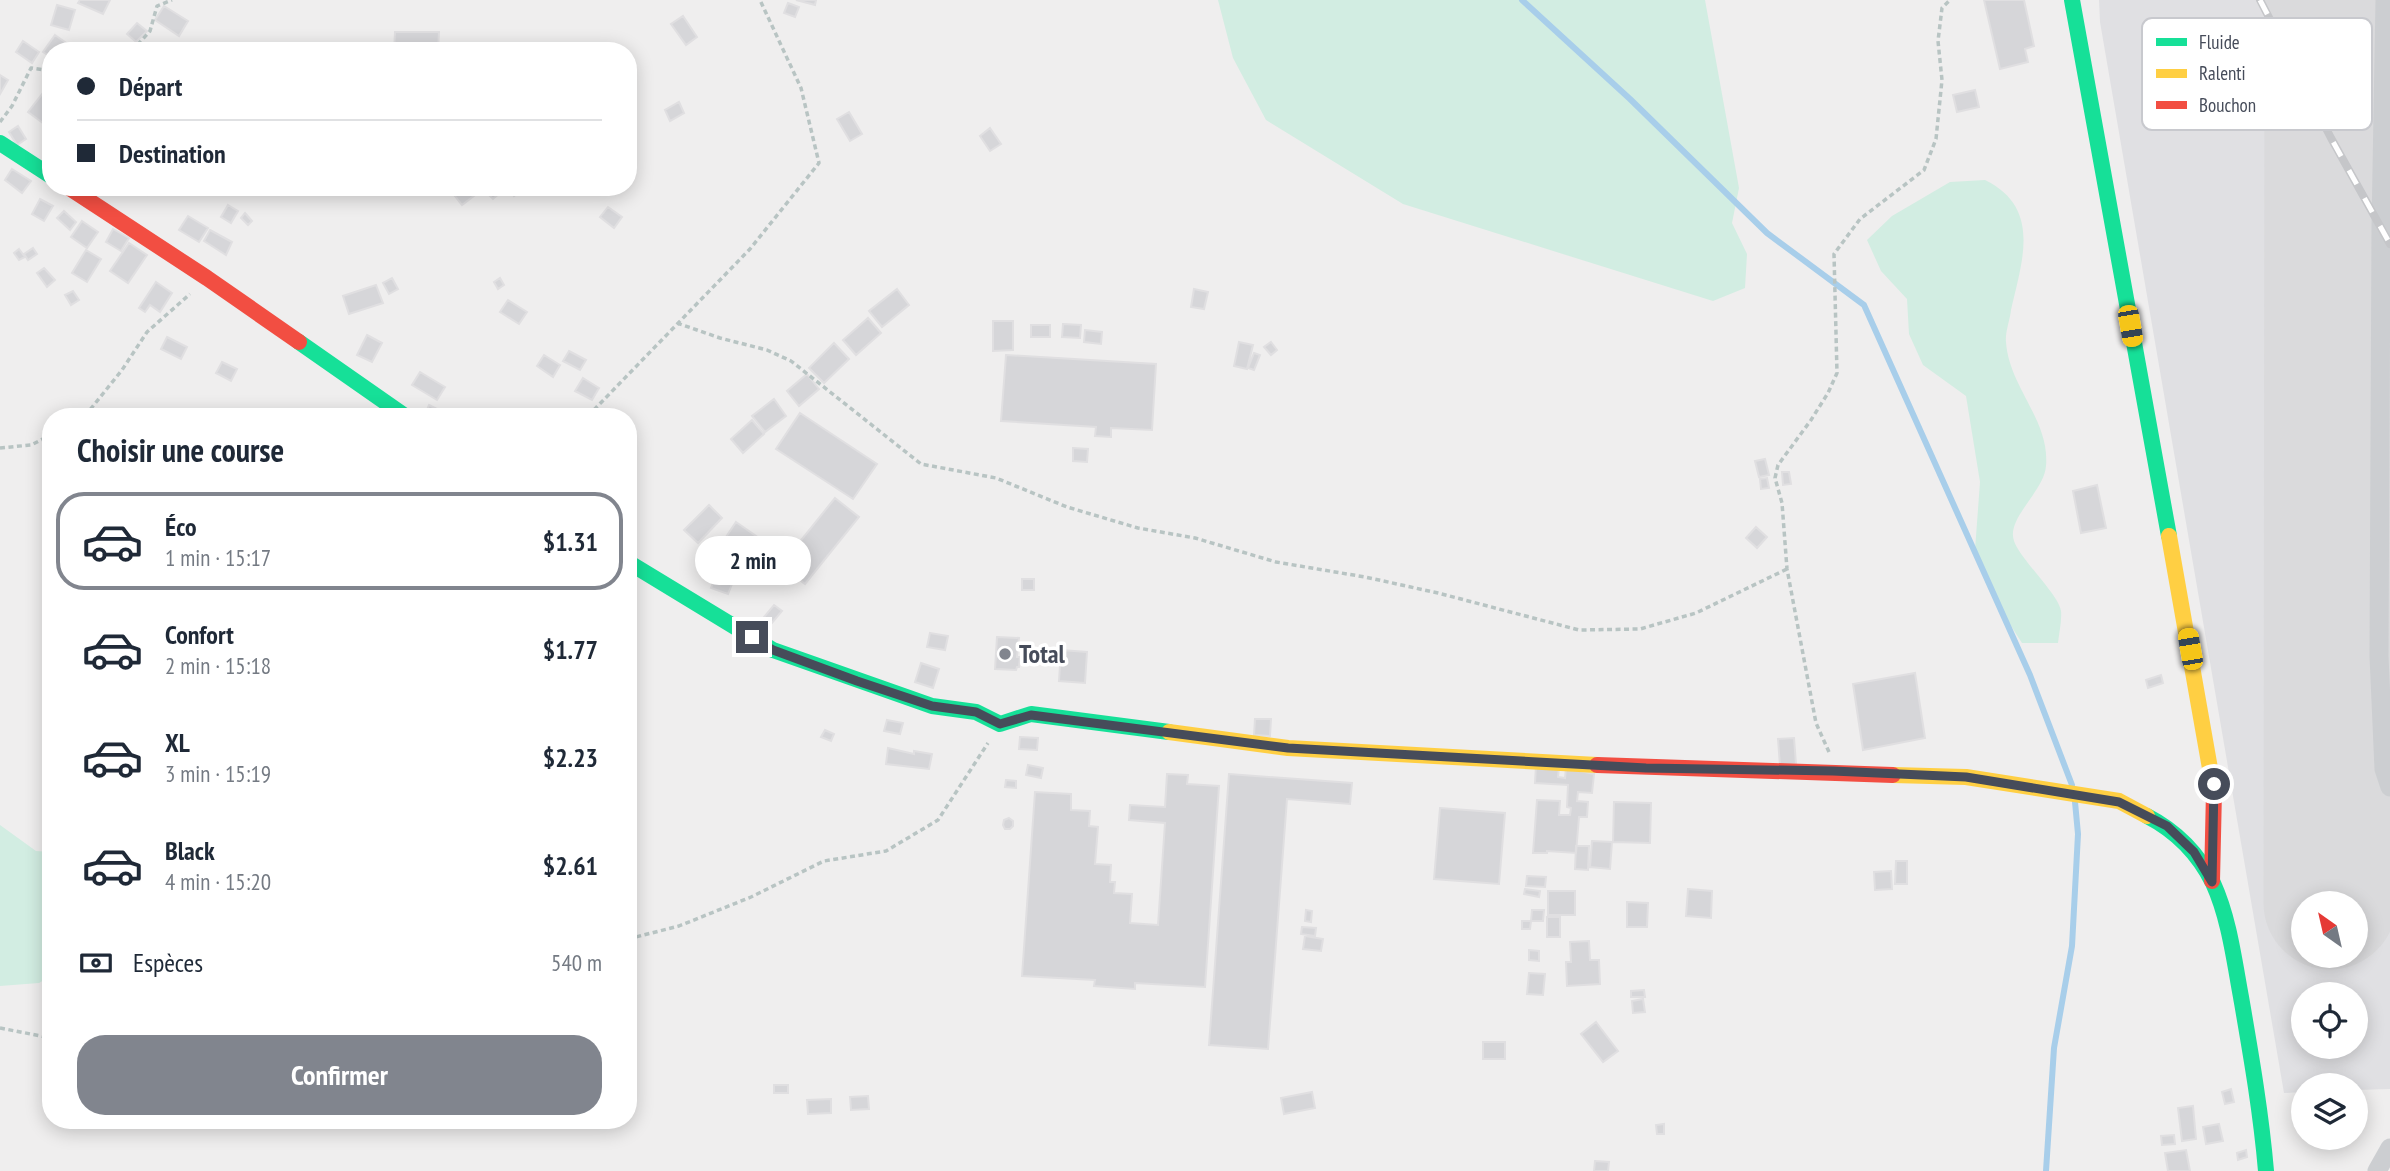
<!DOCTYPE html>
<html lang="fr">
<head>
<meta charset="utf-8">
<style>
  :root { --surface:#fff; --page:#f6f6f7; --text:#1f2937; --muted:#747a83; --line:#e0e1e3; --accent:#81858e }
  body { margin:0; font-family:"PT Sans Narrow",sans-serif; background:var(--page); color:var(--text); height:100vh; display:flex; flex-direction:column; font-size:26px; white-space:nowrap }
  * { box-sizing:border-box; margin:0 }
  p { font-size:23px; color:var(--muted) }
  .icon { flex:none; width:38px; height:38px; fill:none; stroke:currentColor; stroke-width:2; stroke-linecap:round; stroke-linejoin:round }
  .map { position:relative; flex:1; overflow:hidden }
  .details { position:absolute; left:42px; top:408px; width:595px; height:721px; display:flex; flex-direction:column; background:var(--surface); border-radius:28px; box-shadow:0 4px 18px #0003 }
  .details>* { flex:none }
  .top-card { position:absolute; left:42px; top:42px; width:595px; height:154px; border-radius:28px; box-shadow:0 4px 18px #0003; display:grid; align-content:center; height:154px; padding:0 35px; background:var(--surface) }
  .needle { width:46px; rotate:326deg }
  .controls { position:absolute; left:2291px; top:891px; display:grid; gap:14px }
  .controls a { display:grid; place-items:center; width:77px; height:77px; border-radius:50%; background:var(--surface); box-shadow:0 4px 18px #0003; font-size:35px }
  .end { position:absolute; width:32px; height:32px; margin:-16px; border:9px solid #464c5a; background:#fff; box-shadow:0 0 0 4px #fff }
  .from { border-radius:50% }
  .bubble { position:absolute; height:49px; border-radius:24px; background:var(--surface); box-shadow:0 4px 18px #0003; font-size:23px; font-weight:700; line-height:49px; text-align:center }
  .car { position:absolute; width:21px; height:42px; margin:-21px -10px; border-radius:9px; box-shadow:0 0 5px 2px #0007; background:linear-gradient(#f5c518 24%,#345 0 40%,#f5c518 0 76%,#345 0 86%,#f5c518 0) }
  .top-card b { display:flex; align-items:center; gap:24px; height:66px; font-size:26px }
  .top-card b+b { border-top:2px solid var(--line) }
  .top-card i { width:18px; height:18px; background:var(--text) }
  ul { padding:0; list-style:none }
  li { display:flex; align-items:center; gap:21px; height:98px; margin:0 14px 10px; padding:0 21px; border:4px solid transparent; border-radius:28px }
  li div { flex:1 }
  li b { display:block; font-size:26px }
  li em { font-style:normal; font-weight:700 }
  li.active { border-color:var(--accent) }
  li>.icon { width:63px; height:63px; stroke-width:1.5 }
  h2 { padding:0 35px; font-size:32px; line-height:84px }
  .pay { display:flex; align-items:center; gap:18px; height:77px; padding:0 35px; font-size:26px }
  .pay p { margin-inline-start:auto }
  .cta { display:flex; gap:14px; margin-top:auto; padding:14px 35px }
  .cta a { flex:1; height:80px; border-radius:28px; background:var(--accent); color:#fff; font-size:28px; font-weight:700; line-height:80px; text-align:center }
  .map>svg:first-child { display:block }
  .airport { fill:#e0e0e3; fill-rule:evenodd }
  .green { fill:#d2ede2 }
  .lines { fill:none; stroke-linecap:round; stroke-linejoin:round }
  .stream { stroke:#a8ceea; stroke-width:6 }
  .runway { stroke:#dadadc; stroke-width:133 }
  .building { fill:#d6d6d9; stroke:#e0dfe1; stroke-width:2 }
  .path { stroke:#b8c4c3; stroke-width:3.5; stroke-dasharray:5 3.5; stroke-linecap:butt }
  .street { stroke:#ccced1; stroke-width:19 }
  .fast { stroke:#16e098; stroke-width:16 }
  .slow { stroke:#ffcf43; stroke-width:16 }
  .jam { stroke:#f24e42; stroke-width:16 }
  .rail-casing { stroke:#c5c6c9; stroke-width:8 }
  .rail { stroke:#fff; stroke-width:5; stroke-dasharray:16; stroke-linecap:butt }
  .route { stroke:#464c5a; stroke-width:9 }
  .poi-dot { fill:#81858e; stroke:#fff; stroke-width:2.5 }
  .labels { text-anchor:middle; stroke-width:7; stroke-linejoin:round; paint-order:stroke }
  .poi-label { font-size:26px; font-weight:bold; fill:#464c5a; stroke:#fff; text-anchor:start }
  .key { fill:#fff; stroke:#c8c9ce; stroke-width:2 }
  .key-label { font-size:19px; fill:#464c5a }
</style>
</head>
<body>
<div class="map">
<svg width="2390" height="1171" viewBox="0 0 2390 1171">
  <rect width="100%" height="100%" fill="#efeeee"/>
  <path class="airport" d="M2099,0H2390V1089L2356,1090V1085H2303V1092L2284,1093L2100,22ZM2303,903H2356V956H2303ZM2303,994H2356V1046H2303Z"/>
  <path class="green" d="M1218,0H1705L1739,188L1732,223L1747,254L1745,288L1713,301L1403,204L1266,120L1233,58Z
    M1985,180C2042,208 2022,261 2011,310C2010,320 2005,332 2006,342C2009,387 2050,420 2046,466C2044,492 2006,518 2014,541C2020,559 2059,595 2061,611C2062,621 2059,633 2058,643H2022L1993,598L1975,550L1980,482L1966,396L1923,365L1909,334L1907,299L1881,271L1867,240L1892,216L1950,182Z
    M0,825L36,851L51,852V976L39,983L0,986Z"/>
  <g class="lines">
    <path class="stream" d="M1522,0L1630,99L1767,233L1864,305L2030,675L2072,785
      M2046,1171L2054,1048L2072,946L2078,834L2075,802"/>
    <path class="runway" d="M2330,903L2331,0"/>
  </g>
  <path class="building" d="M80,0H110L103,14L78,3Z
    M796,0H816L815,5Z
    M1984,0H2024L2034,46L2025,49L2028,62L2000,69Z
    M788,3L799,7L795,17L784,13Z
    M57,5L75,10L69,30L51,25Z
    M164,6L188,21L179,36L155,20Z
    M683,16L697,37L686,45L671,24Z
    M137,23L147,31L136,42L127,34Z
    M395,32H439L438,51H394Z
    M55,35L75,49L74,51H51V57L43,52Z
    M23,41L39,52L32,63L16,52Z
    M0,75L8,80L0,94Z
    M1975,90L1979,107L1957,112L1953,95Z
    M43,93L51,99V129L28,112Z
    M679,102L684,113L670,121L665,110Z
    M849,112L862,134L850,141L837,119Z
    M18,126L26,139L17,145L9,132Z
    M990,128L1001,144L990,151L980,136Z
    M12,169L31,181L22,193L5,180Z
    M131,187H151L147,195Z
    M448,187H469L475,195L462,205Z
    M495,187L500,193L493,199L487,193Z
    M507,187H523L524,188L514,196Z
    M40,199L53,206L44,221L32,214Z
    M228,205L238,211L231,223L221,217Z
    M608,207L622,217L614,228L600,217Z
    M64,211L76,222L70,230L57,218Z
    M245,213L252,221L248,225L241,218Z
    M188,216L208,228L199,242L179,230Z
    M82,221L98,232L87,248L71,237Z
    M113,229L129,238L121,251L106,242Z
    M210,230L232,242L226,255L204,241Z
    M129,243L147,255L128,283L110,271Z
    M33,248L37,254L28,260L24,254Z
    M19,249L25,257L19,260L14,253Z
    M86,250L101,259L87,282L72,273Z
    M44,268L55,280L47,287L37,273Z
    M392,278L398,289L389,294L383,283Z
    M500,278L504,285L498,289L494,282Z
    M156,282L172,293L160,312L150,305L145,312L139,308Z
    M376,285L383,303L349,314L343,296Z
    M897,289L909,305L882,327L869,311Z
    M1194,289L1208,292L1204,309L1191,307Z
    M73,291L79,300L71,305L65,295Z
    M508,300L527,312L519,324L500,312Z
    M868,318L881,333L856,355L843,340Z
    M993,321H1013V350L993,351Z
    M1063,324L1081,325L1080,338L1062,337Z
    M1031,325H1050V337H1031Z
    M1085,330L1102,332L1101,344L1084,342Z
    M367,335L382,343L372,362L357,355Z
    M167,337L187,347L181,359L161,349Z
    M1239,342L1253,345L1247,369L1234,366Z
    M1271,342L1277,350L1271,355L1264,347Z
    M834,343L849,359L824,383L809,368Z
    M569,351L586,360L580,370L563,361Z
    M1254,353L1260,355L1254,370L1248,368Z
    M544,355L560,365L553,377L537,366Z
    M1006,355L1156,364L1152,430L1111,428V437L1095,436L1096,427L1001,421Z
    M222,362L237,369L231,381L216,373Z
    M420,372L445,387L437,400L412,385Z
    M807,374L819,389L799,406L787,391Z
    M583,378L599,388L592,400L575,391Z
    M774,399L786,416L765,432L752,416Z
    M429,405L443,412L441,416H424Z
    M800,413L877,464L853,499L776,449Z
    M752,420L764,434L743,453L731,439Z
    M1073,448L1088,449L1087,462L1073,461Z
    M1765,459L1769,475L1759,477L1755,461Z
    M1782,472H1789L1791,484L1783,485Z
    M1767,478L1769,488L1761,489L1760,479Z
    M2097,485L2106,528L2081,533L2073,491Z
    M835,498L859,517L805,584L781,565Z
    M709,505L722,518L698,543L684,530Z
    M736,522L772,547L759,565L724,540Z
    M1756,527L1767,537L1757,548L1746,538Z
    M717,572L734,579L728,594L711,588Z
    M1022,579H1034V590H1022Z
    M774,605L782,611L772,623L764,617Z
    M930,633L948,636L945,650L927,647Z
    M997,637L1019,638L1017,657H1020L1019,667H1017L1016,670L995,669Z
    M1061,650L1087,652L1085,683L1059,681Z
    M921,663L939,669L933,688L915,682Z
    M1915,673L1925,738L1863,750L1853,684Z
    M2161,675L2163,683L2148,688L2146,680Z
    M1255,719H1271L1270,736L1254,735Z
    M887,720L903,723L900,734L884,731Z
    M825,730L834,734L831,741L821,737Z
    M1020,737L1038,738L1037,750L1019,749Z
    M1794,738L1796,764L1780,766L1778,739Z
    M888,748L914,754V751L932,754L929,769L886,764Z
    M1028,765L1043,768L1041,778L1026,775Z
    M1536,765L1559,767L1558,777L1565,778L1566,768L1594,774L1592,793L1578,792L1577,801L1588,802L1587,817H1579L1576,853L1547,851V853H1533L1537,800L1560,801L1559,815H1570L1571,808L1567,807L1568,785L1535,783Z
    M1167,774L1188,775L1187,784L1219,786L1205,987L1135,983V989L1094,986L1095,980L1022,976L1035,792L1071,794V810L1090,811L1089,826L1098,827L1095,864L1111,865L1110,882H1115L1114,893L1132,894L1130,923L1158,925L1165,823L1129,820L1130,805L1165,807Z
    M1229,774L1352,783L1350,804L1287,799L1268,1049L1209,1045Z
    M1006,780L1016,781V788L1005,787Z
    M1614,802L1651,803L1650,843L1613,842Z
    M1440,808L1505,813L1499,884L1434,879Z
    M1009,818L1013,821V826L1010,829H1005L1003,825L1004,820Z
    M1592,841L1612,842L1610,869L1590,867Z
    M1576,846H1589L1588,870L1575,869Z
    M1896,861H1907V884H1895Z
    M1891,871L1892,889L1875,890L1874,872Z
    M1527,876L1546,877L1545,887L1526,886Z
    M1525,889L1540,891L1539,897L1524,894Z
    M1688,889L1712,891L1711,918L1686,916Z
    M1548,891H1575V915H1548Z
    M1627,902L1648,903L1647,927H1627Z
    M1306,910L1312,911L1311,922L1305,921Z
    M1532,910H1544L1543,921H1531Z
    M1547,917H1560V937H1547Z
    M1522,921H1531L1530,929H1522Z
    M1302,927L1316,928L1315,936L1301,934Z
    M1305,936L1323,939L1321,951L1303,949Z
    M1589,941L1590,960H1599L1600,984L1567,986L1566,962H1571L1570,942Z
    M1529,950L1539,951V961L1529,960Z
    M1529,973L1545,974L1543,995L1527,994Z
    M1644,990L1645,997H1631V991Z
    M1643,999L1645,1012L1633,1013L1632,1001Z
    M1596,1022L1618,1051L1603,1062L1581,1034Z
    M1483,1042H1505V1059H1483Z
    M774,1085H788V1093H774Z
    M2231,1089L2234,1102L2225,1104L2222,1092Z
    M1312,1092L1315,1108L1284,1114L1281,1098Z
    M868,1096L869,1109L851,1110L850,1097Z
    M831,1099V1113L808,1114L807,1100Z
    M2193,1106L2196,1139L2182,1141L2178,1108Z
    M1664,1124V1134H1657L1656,1125Z
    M2219,1124L2223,1141L2206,1144L2203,1127Z
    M2174,1135L2175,1144L2162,1145L2161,1136Z
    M2186,1150L2190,1171H2168L2165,1153Z
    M2246,1150L2247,1157L2238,1160L2237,1153Z
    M1595,1161L1609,1162L1608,1171H1594Z"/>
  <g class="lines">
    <path class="path" d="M132,51L150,31L157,6L172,0
      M0,122L12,106L31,68L51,71
      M677,323L720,338L767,350L791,361L921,464L996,478L1067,507L1138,528L1195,538L1276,562L1365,577L1438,593L1579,630L1640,629L1696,613L1787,569
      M85,416L122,370L147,332L190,294
      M588,416L750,249L819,163L801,88L760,0
      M0,448L31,445L51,435
      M1829,752L1816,723L1787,569L1782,503L1775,478L1778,465L1811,420L1828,393L1837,373L1834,254L1860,219L1924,170L1936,139L1942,80L1938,41L1942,8L1950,0
      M628,939L679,926L751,897L824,861L886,851L938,820L988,743
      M0,1028L51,1038"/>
    <path class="street" d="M2385,0L2381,227L2379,656L2384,769L2390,787
      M2377,1171L2390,1148"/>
    <path class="fast" d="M2072,0L2169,536
      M0,143L51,176
      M299,342L405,416
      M628,562L773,650L932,706L976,712L1000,724L1031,714L1169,732
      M2147,816C2176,831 2198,853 2213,883C2229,918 2234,959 2241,997C2251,1055 2261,1112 2266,1171"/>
    <path class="slow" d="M2169,536L2214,791
      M1169,732L1288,748L1597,765
      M1893,775L1966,777L2119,801L2147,816"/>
    <path class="jam" d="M68,187L207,278L299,342
      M1597,765L1893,775
      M2212,881L2214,791"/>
    <defs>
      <path id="rail" d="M2260,0L2331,138L2390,244"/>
    </defs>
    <use href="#rail" class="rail-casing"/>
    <use href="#rail" class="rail"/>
  </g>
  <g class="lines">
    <path class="route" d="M752,637L773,650L857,681L932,706L976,712L1000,724L1031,715L1288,748L1646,768L1833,771L1966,777L2119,802L2167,826L2194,852L2212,882L2214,784"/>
  </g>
  <circle class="poi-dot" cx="1005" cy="654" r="7"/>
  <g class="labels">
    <g class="poi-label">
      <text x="1019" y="663">Total</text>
    </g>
  </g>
  <rect x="2142" y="18" width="230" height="112" rx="10" class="key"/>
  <rect x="2156" y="38" width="31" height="8" fill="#16e098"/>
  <rect x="2156" y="69" width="31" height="9" fill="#ffcf43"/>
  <rect x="2156" y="101" width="31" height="8" fill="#f24e42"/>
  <g class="key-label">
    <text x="2199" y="49">Fluide</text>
    <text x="2199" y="80">Ralenti</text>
    <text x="2199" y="112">Bouchon</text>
  </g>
</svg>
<div class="controls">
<a><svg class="needle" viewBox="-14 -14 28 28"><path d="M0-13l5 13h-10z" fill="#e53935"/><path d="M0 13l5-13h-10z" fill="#747a83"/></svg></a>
<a><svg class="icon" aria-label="locate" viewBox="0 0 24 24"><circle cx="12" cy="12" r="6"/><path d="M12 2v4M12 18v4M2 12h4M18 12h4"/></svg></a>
<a><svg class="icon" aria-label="layers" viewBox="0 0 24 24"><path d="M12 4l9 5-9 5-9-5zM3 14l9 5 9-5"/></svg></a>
</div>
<i class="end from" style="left:2214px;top:784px"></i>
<i class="end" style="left:752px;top:637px"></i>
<div class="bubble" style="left:695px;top:536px;width:116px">2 min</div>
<i class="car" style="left:2130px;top:326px;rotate:170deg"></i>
<i class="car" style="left:2190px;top:649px;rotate:350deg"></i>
<div class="top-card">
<b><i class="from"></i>Départ</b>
<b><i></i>Destination</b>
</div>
<section class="details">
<h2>Choisir une course</h2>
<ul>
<li class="active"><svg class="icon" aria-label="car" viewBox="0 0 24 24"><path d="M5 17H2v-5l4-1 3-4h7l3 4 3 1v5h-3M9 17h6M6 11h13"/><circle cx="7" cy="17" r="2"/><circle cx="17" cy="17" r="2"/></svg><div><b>Éco</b><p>1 min · 15:17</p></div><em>$1.31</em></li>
<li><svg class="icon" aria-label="car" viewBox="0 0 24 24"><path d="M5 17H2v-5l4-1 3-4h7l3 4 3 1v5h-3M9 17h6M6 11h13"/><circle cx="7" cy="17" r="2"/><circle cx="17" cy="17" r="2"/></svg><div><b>Confort</b><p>2 min · 15:18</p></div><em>$1.77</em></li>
<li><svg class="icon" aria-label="car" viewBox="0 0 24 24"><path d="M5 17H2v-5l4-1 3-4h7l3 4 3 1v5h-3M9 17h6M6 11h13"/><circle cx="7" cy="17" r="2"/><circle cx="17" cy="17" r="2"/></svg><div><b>XL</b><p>3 min · 15:19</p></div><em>$2.23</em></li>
<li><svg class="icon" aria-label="car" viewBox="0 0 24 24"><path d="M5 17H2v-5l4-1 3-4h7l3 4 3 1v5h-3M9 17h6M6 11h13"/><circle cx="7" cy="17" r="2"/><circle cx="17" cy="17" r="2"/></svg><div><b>Black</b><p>4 min · 15:20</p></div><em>$2.61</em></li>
</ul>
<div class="pay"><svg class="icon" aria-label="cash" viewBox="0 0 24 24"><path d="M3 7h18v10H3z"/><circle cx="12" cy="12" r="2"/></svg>Espèces<p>540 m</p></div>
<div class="cta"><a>Confirmer</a></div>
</section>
</div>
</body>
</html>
